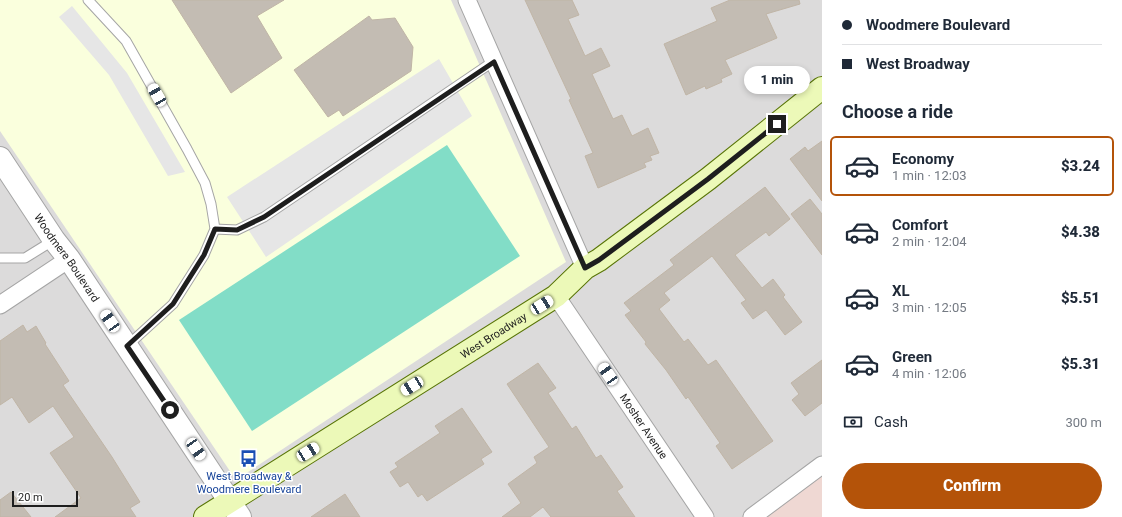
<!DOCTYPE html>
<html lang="en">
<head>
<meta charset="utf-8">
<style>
  :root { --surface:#fff; --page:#f6f6f7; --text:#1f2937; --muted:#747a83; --line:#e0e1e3; --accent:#b45309 }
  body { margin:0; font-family:Roboto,sans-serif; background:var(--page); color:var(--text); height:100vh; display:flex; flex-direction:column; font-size:15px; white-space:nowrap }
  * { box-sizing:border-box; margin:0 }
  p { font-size:13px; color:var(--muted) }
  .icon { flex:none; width:22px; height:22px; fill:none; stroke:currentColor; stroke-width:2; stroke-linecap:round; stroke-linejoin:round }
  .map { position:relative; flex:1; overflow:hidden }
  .sheet { display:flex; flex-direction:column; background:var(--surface); width:300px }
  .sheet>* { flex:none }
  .banner { display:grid; align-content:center; height:88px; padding:0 20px; background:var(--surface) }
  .scale { position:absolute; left:12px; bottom:10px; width:66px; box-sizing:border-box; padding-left:4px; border:2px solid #1e1e1e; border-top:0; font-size:11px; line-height:14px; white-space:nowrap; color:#1e1e1e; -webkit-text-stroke:3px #fff; paint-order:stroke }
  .end { position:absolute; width:18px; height:18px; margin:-9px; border:5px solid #1e1e1e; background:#fff; box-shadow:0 0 0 2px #fff }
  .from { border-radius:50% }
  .bubble { position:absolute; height:28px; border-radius:14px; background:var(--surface); box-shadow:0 2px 6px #0003; font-size:13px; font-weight:800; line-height:28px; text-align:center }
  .car { position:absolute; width:12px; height:24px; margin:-12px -6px; border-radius:5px; box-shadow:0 0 3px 1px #0007; background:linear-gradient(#fff 24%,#345 0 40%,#fff 0 76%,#345 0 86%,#fff 0) }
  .banner b { display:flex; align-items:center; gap:14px; height:38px; font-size:15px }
  .banner b+b { border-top:1px solid var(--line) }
  .banner i { width:10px; height:10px; background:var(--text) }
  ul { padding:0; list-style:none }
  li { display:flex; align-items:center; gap:12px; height:60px; margin:0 8px 6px; padding:0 12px; border:2px solid transparent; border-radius:6px }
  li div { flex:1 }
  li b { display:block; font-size:15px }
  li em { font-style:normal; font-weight:800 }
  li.selected { border-color:var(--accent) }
  li>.icon { width:36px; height:36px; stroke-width:1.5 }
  h2 { padding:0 20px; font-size:18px; line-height:48px }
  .pay { display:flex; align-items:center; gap:10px; height:44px; padding:0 20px; font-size:15px }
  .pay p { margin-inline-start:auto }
  .button { display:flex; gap:8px; margin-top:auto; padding:8px 20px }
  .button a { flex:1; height:46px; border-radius:24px; background:var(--accent); color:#fff; font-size:16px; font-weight:800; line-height:46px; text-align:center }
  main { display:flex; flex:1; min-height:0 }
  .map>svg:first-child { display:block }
  .residential { fill:#dcdbdb }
  .commercial { fill:#efd8d3 }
  .education { fill:#faffdd }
  .pitch { fill:#82ddc7 }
  .parking { fill:#e6e6e6 }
  .building { fill:#c3bcb3; stroke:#c0b5a6 }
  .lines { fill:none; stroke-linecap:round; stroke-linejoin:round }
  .service-casing { stroke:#a5a5a5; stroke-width:11 }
  .minor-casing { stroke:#a5a5a5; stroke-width:19 }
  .tertiary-casing { stroke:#a5a5a5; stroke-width:24 }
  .secondary-casing { stroke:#587406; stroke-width:24 }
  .service { stroke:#fff; stroke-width:9 }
  .minor { stroke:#fff; stroke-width:17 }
  .tertiary { stroke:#fff; stroke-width:22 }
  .secondary { stroke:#ecf9b8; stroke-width:22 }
  .route { stroke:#1e1e1e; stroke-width:5 }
  .labels { text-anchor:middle; stroke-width:3; stroke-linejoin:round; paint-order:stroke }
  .street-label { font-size:11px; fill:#1e1e1e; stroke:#fff }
  .transit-label { font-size:11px; fill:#164399; stroke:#fff }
</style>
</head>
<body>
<main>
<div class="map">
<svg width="822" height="517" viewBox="0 0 822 517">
  <rect width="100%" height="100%" fill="#efede4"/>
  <path class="residential" d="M0,0H822V517H0Z"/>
  <path class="commercial" d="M822,460V517H742Z"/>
  <path class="education" d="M0,0H451L566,262L236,480L0,131Z"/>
  <path class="pitch" d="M447,145L520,256L252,431L179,320Z"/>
  <path class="parking" d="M72,6L127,73L185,172L168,176L109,75L59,17Z
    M439,59L472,116L266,257L227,197Z"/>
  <path class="building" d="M172,0H284L257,16L282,58L231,93Z
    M525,0H572L579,15L568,19L585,56L601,48L610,66L592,74L613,119L622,115L632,136L648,128L659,153L650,156L652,160L644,163L646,167L598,188L585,156L593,153L569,100L571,99Z
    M730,0H799L800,4L766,14L777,38L725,60L732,74L721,79L722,82L706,89L705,86L686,95L664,44L717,21L711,8Z
    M369,16L372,20L395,18L413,47L411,71L343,116L339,110L328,117L294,70Z
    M822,141V201L790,159L805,147L808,151Z
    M765,187L790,219L769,236L766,232L735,255L762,288L773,279L785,295L783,297L802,322L785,335L766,310L753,319L741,303L746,300L712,256L664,293L670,300L659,309L684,342L688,339L708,365L716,360L773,441L732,469L716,446L720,443L688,397L686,399L666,370L645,344L646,342L625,315L631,311L624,303L674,265L670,260Z
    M810,199L822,214V255L791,214Z
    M23,325L27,332L36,326L46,343L45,344L69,381L63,385L112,457L140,502L130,508L136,517H55L81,498L50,453L74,437L53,406L29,423L12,397L0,405V341Z
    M822,360V403L805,416L792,400L799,394L791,383Z
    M538,363L556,388L548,393L572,429L576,426L596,458L601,455L623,487L617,491L635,517H551L543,507L530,517H502L521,503L508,484L537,463L534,457L549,447L507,384Z
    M462,408L492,452L481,459L484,464L427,501L422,494L418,497L408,482L400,487L390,472L398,467L395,463L440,433L435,426Z
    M11,492L31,517H0V500Z
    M345,494L360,517H311Z"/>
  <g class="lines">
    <defs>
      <path id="service" d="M88,0L126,41L187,149L205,183L211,204L215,229L204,255L173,304L127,346
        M215,229L237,230L264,217L494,61
        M0,258H25L54,240"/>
      <g id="minor">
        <path d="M467,0L585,268"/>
        <path id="s1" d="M556,296L705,517"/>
        <path d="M0,305L69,259"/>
        <path d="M752,517L822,465"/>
      </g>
      <g id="tertiary">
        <path id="s2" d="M0,158L54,240L69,259L240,517"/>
      </g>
      <g id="secondary">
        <path id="s3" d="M205,517L556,296L585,268L599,260L708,179L822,88"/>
      </g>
    </defs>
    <use href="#service" class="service-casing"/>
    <use href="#minor" class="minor-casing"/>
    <use href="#tertiary" class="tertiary-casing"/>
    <use href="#secondary" class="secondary-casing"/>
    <use href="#service" class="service"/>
    <use href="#minor" class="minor"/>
    <use href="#tertiary" class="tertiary"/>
    <use href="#secondary" class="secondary"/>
  </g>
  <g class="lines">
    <path class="route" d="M170,410L127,346L173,304L204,255L215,229L237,230L264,217L494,62L585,268L599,260L708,179L777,124"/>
  </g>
  <defs>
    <symbol id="bus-bare" viewBox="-9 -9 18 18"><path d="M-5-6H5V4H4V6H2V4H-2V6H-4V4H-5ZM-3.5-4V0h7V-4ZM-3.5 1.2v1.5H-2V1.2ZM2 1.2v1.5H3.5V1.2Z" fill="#1a4fb4" stroke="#fff" stroke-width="2.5" paint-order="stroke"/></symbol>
  </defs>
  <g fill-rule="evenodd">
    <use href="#bus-bare" x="236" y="446" width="25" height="25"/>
  </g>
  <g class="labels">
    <g class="street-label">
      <text dy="4" stroke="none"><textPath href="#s2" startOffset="120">Woodmere Boulevard</textPath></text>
      <text dy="4" stroke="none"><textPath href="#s3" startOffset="341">West Broadway</textPath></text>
      <text dy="4" stroke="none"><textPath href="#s1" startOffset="157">Mosher Avenue</textPath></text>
    </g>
    <g class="transit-label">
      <text x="249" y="480">West Broadway &amp;<tspan x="249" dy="13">Woodmere Boulevard</tspan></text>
    </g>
  </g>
</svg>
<div class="scale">20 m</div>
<i class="end from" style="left:170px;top:410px"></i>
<i class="end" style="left:777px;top:124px"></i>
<div class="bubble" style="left:744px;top:66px;width:66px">1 min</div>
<i class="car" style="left:157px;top:95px;rotate:330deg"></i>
<i class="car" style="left:542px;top:305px;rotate:58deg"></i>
<i class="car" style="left:110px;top:321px;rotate:326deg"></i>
<i class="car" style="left:608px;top:374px;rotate:326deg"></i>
<i class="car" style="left:412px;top:386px;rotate:238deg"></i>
<i class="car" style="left:196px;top:449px;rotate:146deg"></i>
<i class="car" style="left:308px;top:452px;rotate:58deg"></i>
</div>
<section class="sheet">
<div class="banner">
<b><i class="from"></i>Woodmere Boulevard</b>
<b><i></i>West Broadway</b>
</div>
<h2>Choose a ride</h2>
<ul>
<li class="selected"><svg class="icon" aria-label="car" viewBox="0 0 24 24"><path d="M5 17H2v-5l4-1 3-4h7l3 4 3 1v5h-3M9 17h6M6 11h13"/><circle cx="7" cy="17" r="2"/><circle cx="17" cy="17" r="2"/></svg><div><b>Economy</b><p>1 min · 12:03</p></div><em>$3.24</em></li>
<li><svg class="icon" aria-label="car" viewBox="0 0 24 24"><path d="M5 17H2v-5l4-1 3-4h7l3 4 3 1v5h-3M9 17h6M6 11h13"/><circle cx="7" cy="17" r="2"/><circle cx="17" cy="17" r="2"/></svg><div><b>Comfort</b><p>2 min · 12:04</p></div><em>$4.38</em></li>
<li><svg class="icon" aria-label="car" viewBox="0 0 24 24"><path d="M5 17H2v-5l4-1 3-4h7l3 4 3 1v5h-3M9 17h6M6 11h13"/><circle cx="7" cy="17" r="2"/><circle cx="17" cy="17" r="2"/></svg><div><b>XL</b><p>3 min · 12:05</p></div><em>$5.51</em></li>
<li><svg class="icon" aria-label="car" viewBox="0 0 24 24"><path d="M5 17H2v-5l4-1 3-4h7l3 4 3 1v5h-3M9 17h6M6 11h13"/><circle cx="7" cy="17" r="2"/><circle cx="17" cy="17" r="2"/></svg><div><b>Green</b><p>4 min · 12:06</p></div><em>$5.31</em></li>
</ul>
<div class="pay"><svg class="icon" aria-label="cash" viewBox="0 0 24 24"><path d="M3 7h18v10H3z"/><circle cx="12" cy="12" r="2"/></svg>Cash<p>300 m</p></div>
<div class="button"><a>Confirm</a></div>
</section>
</main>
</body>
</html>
